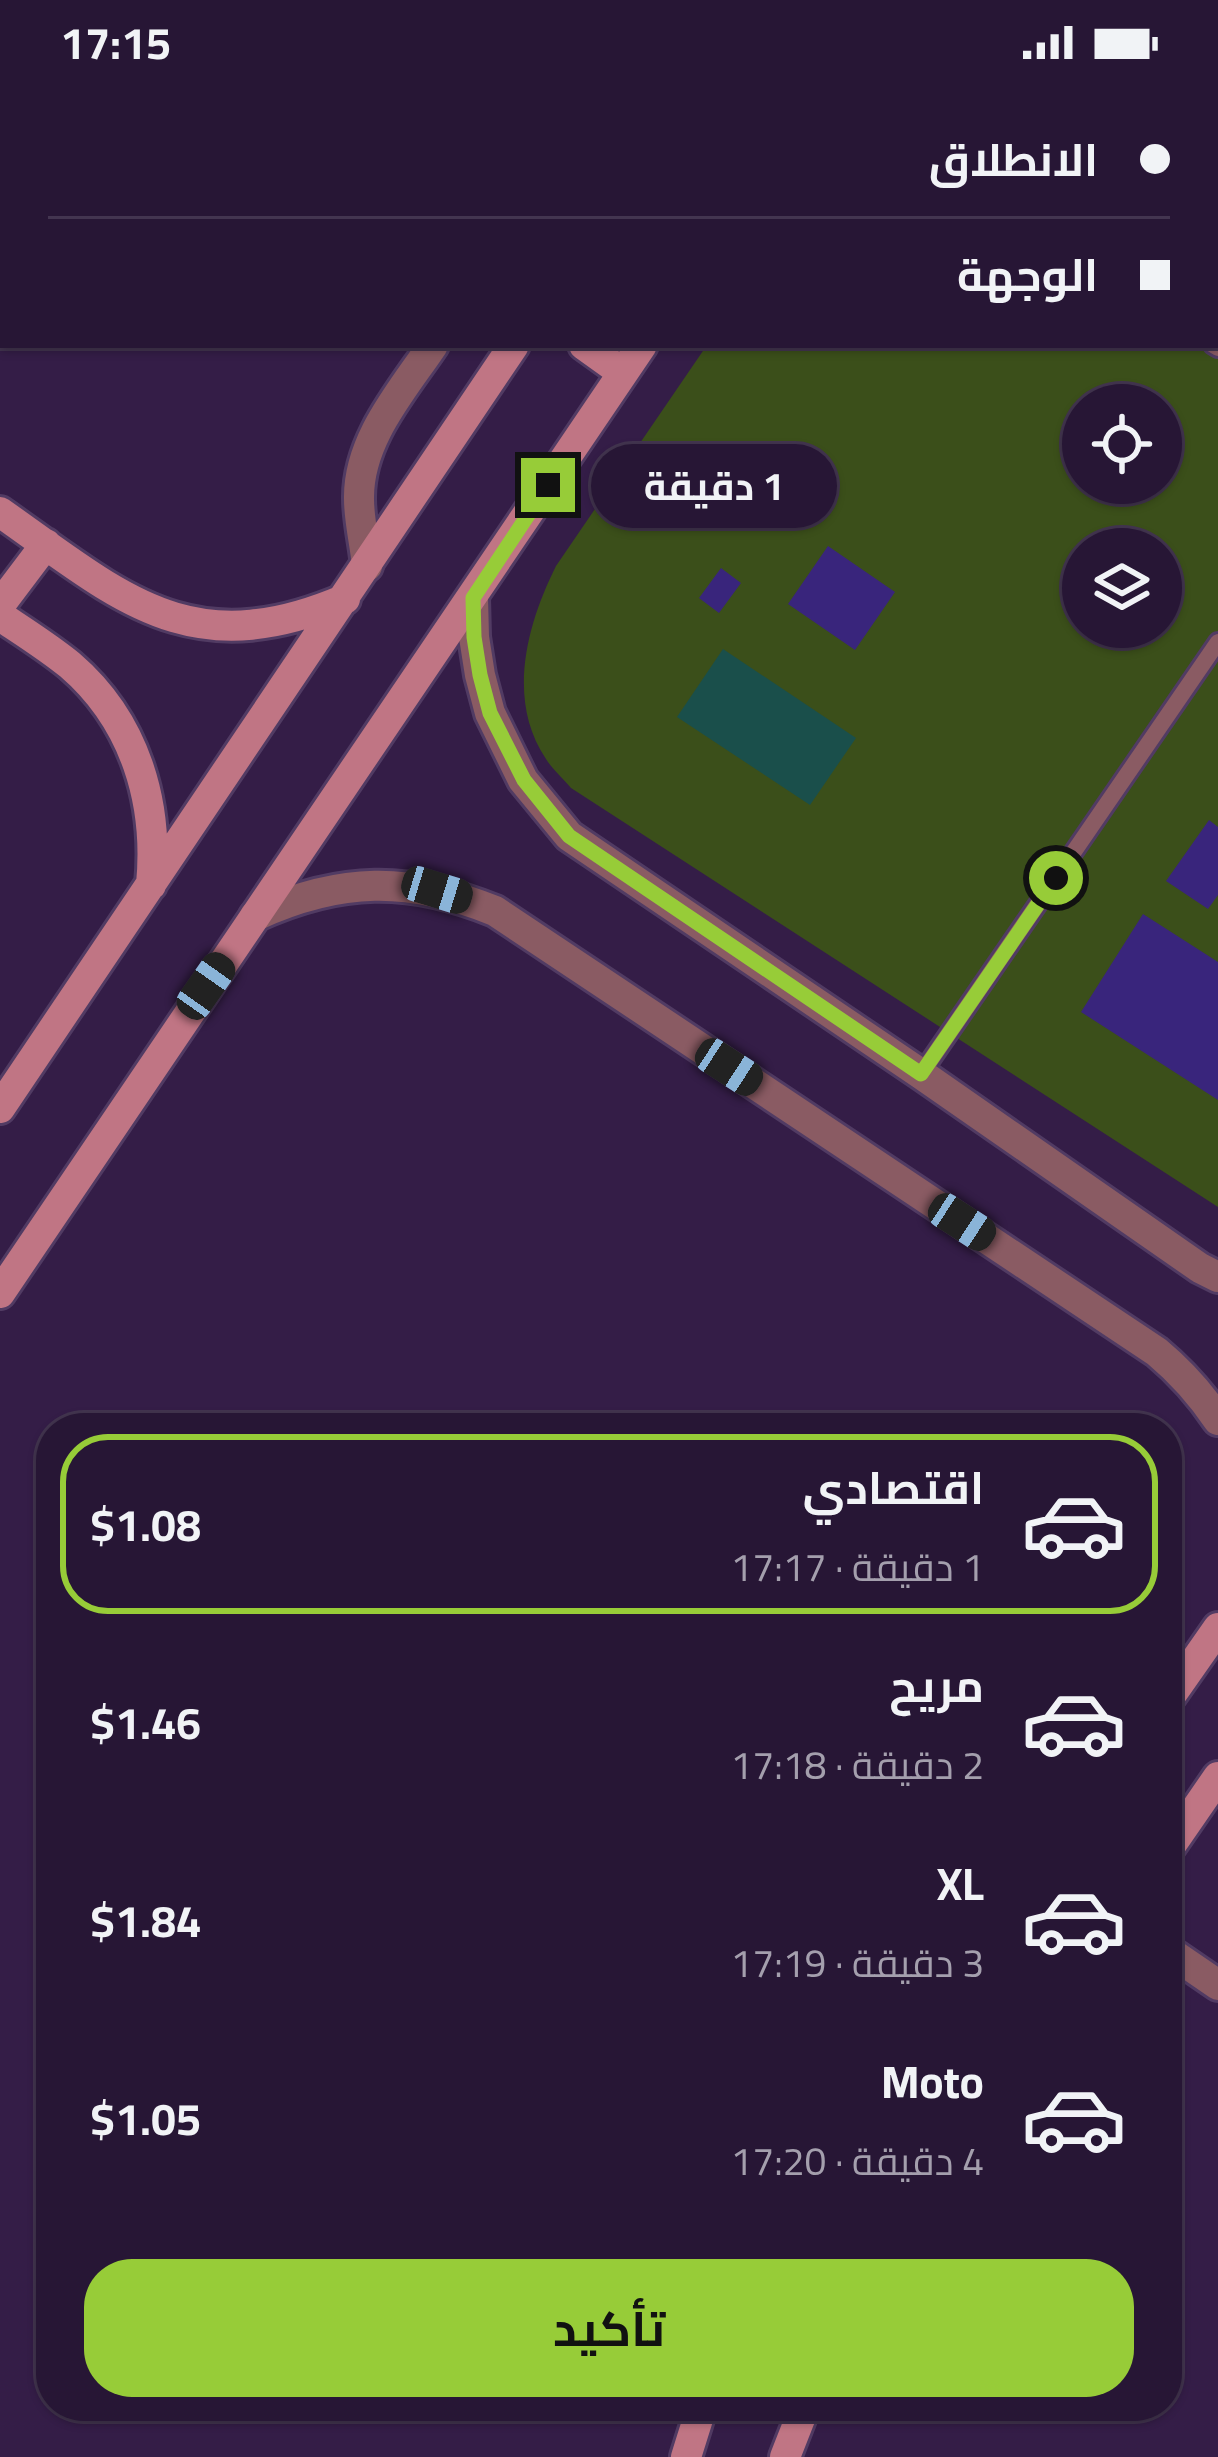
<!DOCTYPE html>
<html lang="ar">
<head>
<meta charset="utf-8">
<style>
  :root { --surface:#271635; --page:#2f1f3d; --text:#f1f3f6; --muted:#a49fad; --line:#433550; --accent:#97cc38 }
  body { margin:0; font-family:Georgia,Cairo,serif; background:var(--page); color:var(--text); direction:rtl; height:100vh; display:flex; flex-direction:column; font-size:45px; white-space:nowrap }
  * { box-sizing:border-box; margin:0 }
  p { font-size:39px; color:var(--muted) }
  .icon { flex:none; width:66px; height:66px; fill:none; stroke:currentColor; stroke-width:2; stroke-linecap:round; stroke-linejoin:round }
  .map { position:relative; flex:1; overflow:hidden; direction:ltr }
  .side { position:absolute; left:36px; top:1329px; width:1146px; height:1008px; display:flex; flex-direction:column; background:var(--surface); border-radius:48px; box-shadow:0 3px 9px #0004,0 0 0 3px var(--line); direction:rtl }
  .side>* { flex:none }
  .guide { position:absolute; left:0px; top:0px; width:1218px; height:264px; box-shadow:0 3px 9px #0004,0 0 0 3px var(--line); direction:rtl; display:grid; align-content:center; height:264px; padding:0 48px; background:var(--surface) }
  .tools { position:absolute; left:1062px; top:300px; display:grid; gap:24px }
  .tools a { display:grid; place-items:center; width:120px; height:120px; border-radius:50%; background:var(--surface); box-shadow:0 3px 9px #0004,0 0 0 3px var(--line); font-size:60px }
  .end { position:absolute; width:54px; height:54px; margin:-27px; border:15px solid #97cc38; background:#111; box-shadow:0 0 0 6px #111 }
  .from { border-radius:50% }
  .bubble { position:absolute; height:84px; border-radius:42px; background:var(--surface); box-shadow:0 3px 9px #0004,0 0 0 3px var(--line); font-size:39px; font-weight:700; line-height:84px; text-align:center; direction:rtl }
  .car { position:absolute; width:36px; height:72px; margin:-36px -18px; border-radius:15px; box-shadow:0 0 9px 3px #0007; background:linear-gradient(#222 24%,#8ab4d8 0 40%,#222 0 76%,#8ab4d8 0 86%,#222 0) }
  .guide b { display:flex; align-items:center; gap:42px; height:114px; font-size:45px }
  .guide b+b { border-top:3px solid var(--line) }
  .guide i { width:30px; height:30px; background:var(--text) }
  ul { padding:21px 0 0; list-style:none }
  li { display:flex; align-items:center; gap:36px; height:180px; margin:0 24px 18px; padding:0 24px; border:6px solid transparent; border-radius:48px }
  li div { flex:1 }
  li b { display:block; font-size:45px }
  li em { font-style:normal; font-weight:700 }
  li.active { border-color:var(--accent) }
  li>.icon { width:108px; height:108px; stroke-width:1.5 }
  .cta { display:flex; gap:24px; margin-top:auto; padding:24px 48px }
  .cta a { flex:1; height:138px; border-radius:48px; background:var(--accent); color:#111; font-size:48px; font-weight:700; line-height:138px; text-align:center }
  .status { display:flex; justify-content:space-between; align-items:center; height:84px; padding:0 60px; background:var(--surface); direction:ltr }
  .status svg { height:33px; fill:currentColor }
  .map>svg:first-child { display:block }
  .green { fill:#3b4f1a; fill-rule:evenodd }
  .water { fill:#1a4f4b }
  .building { fill:#39257c }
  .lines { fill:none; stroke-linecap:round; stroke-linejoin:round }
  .lane-casing { stroke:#513b63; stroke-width:22 }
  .street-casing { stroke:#513b63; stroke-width:36 }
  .secondary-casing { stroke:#513b63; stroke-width:36 }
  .lane { stroke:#8a5b63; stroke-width:16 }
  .street { stroke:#8a5b63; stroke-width:30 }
  .secondary { stroke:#c07584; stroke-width:30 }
  .route { stroke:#97cc38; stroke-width:15 }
</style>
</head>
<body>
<div class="status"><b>17:15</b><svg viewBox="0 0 49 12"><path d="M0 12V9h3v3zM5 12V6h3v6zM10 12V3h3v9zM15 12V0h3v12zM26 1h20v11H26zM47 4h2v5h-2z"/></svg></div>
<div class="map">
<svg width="1218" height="2373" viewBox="0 0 1218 2373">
  <rect width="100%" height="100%" fill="#341d47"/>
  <path class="green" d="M883,0H1218V1123L571,704C563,694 552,685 546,675C506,616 527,540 556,482L707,261H1215V3H881ZM1083,321H1161V399H1083ZM1083,465H1161V543H1083Z"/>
  <path class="water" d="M723,565L856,654L810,721L677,633Z"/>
  <path class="building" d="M828,462L895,508L855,566L788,520Z
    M721,484L741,499L719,529L699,514Z
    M1209,736L1218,743V811L1208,825L1166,797Z
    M1143,830L1218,878V1016L1081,928Z"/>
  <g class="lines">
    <defs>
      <path id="lane" d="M1213,261L1218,264
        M921,990L1218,558"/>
      <path id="street" d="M604,3L606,0
        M367,482C365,460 359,437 359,415C358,356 402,307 433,261
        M473,514L474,553L480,591L490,629L523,696L569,752L921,990L1200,1184L1218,1193
        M255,832C340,793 409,792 495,827L1157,1268C1182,1289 1200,1309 1218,1336
        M1167,1866L1218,1901"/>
      <path id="secondary" d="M687,3L689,0
        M814,3L816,0
        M584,261L623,289
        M0,428C122,514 190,581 345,515
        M0,521L46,460
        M0,532C24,548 48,563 70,581C135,637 159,718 151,801
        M0,1024L514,261
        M0,1209L642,261
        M1167,1617L1218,1544
        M1167,1767L1218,1693
        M686,2373L702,2322
        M785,2373L805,2322"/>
    </defs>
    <use href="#lane" class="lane-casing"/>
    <use href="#street" class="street-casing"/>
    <use href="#secondary" class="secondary-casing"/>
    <use href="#lane" class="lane"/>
    <use href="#street" class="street"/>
    <use href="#secondary" class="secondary"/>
  </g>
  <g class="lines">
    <path class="route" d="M548,401L473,514L474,553L480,591L490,629L524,696L569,752L921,990L1056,794"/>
  </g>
</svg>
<div class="tools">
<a><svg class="icon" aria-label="locate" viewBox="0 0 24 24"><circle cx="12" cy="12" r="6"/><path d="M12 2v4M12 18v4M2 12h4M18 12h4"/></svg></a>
<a><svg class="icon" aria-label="layers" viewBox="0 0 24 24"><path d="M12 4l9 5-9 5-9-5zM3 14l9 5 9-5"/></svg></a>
</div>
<i class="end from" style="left:1056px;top:794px"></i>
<i class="end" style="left:548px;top:401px"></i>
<div class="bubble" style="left:591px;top:360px;width:246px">1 دقيقة</div>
<i class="car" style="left:437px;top:806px;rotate:107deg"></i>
<i class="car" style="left:206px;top:902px;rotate:35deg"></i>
<i class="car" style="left:729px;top:983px;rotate:123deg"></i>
<i class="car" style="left:962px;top:1138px;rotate:123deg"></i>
<div class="guide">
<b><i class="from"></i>الانطلاق</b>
<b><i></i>الوجهة</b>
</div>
<section class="side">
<ul>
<li class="active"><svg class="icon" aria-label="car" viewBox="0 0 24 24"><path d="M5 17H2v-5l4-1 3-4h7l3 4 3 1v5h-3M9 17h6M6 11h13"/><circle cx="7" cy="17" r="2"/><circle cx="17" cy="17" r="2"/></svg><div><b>اقتصادي</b><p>1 دقيقة · 17:17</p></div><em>$1.08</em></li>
<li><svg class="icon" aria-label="car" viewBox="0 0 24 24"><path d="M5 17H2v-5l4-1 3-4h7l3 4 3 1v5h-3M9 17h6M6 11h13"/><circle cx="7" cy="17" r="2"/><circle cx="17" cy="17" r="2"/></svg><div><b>مريح</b><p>2 دقيقة · 17:18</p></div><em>$1.46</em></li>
<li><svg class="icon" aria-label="car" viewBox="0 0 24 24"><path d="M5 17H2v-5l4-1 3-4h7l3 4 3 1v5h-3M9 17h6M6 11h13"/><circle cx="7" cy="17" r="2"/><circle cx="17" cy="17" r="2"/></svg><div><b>XL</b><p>3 دقيقة · 17:19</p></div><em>$1.84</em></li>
<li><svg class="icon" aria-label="car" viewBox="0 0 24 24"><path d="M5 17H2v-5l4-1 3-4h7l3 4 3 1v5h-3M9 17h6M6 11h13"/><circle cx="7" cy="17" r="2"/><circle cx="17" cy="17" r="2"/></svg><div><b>Moto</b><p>4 دقيقة · 17:20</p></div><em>$1.05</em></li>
</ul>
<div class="cta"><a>تأكيد</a></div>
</section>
</div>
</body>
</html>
